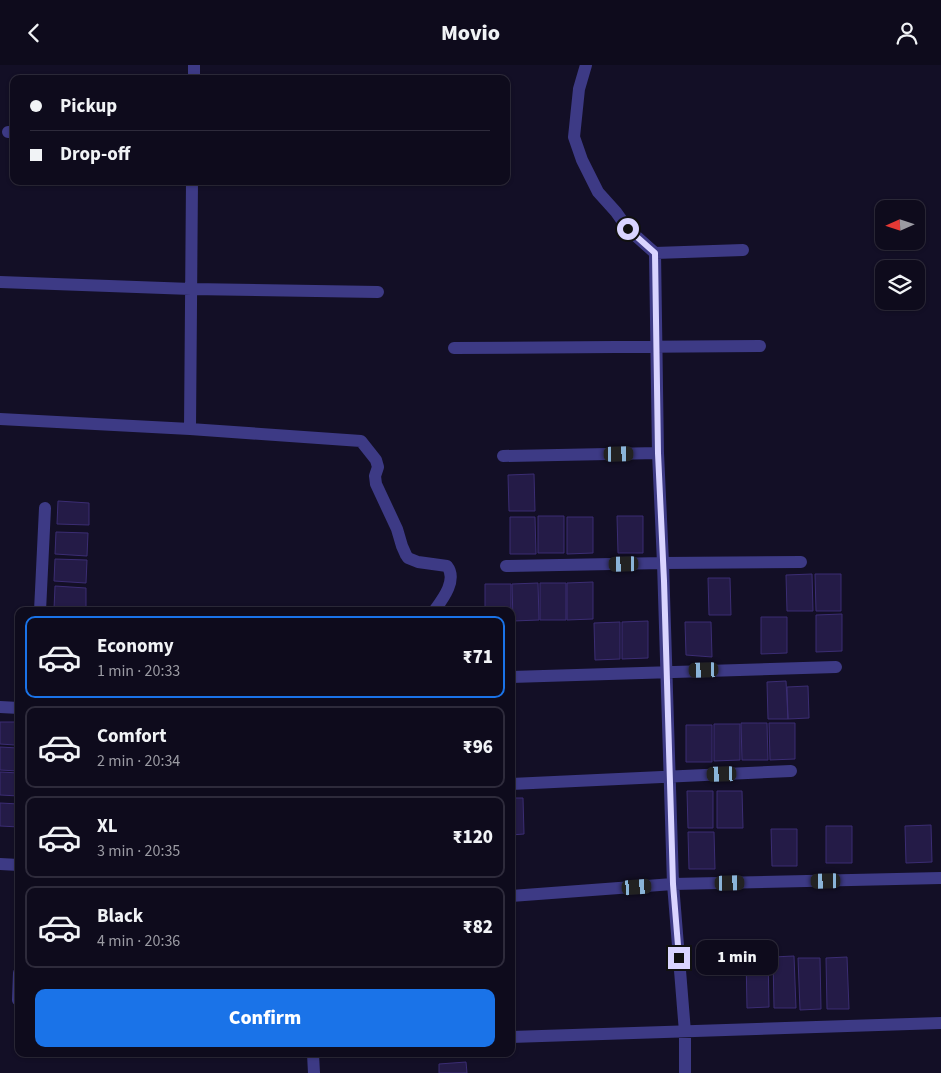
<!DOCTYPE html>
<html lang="en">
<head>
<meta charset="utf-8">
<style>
  :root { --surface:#0e0b1c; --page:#171425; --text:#f1f3f6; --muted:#9b9ba3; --line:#2e2b3b; --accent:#1a73e8 }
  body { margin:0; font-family:"Source Sans 3",sans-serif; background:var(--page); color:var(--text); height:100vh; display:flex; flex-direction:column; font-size:19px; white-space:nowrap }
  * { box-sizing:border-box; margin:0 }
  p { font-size:16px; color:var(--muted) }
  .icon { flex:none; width:28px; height:28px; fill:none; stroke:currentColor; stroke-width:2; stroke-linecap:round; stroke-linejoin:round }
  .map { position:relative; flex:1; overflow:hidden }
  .drawer { position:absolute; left:15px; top:542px; width:500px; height:450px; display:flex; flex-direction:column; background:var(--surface); border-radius:10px; box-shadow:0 1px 4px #0004,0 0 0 1px var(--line) }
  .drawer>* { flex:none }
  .top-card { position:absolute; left:10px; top:10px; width:500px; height:110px; border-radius:10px; box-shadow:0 1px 4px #0004,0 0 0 1px var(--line); display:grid; align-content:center; height:110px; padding:0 20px; background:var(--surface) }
  .needle { width:32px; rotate:267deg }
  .fabs { position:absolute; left:875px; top:135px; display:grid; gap:10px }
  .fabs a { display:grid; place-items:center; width:50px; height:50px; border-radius:10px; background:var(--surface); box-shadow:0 1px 4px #0004,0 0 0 1px var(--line); font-size:25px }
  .end { position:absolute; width:22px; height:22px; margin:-11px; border:6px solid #d9d4ff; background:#111; box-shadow:0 0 0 2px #111 }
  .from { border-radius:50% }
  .bubble { position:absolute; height:35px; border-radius:10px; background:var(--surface); box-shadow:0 1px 4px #0004,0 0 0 1px var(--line); font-size:16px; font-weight:800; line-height:35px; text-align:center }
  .car { position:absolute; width:15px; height:30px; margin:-15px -8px; border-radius:6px; box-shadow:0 0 4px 1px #0007; background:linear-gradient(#222 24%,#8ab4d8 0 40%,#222 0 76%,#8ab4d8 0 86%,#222 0) }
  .top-card b { display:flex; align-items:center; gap:18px; height:48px; font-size:19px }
  .top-card b+b { border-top:1px solid var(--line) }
  .top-card i { width:12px; height:12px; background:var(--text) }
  ul { padding:9px 0 0; list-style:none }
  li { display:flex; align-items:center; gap:15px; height:82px; margin:0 10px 8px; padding:0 10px; border:2px solid var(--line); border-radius:10px }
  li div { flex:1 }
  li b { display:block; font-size:19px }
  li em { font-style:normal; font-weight:800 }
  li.current { border-color:var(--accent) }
  li>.icon { width:45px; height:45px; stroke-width:1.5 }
  .button { display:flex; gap:10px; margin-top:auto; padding:10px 20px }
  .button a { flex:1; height:58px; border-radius:10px; background:var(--accent); color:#fff; font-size:20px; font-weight:800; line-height:58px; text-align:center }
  header { display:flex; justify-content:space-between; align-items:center; height:65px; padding:0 20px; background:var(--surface); font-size:22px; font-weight:800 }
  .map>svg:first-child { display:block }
  .building { fill:#241b47; stroke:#3b2d73 }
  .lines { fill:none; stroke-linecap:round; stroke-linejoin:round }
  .minor { stroke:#3d3a85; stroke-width:12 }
  .route { stroke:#d9d4ff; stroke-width:6 }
</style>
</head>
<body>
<header><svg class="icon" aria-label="back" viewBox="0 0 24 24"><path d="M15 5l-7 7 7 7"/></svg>Movio<svg class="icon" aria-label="person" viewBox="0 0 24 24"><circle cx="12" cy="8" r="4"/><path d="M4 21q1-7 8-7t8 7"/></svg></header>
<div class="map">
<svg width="941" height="1008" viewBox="0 0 941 1008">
  <rect width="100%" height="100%" fill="#130f26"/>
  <path class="building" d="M534,409L535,446H509L508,410Z
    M58,436L89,438V460L57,459Z
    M538,451H564V488H538Z
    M617,451H643V488H618Z
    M510,452H535L536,489H510Z
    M567,452H593V488L567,489Z
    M56,467L88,468L87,491L55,489Z
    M55,494L87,495L86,518L54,516Z
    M812,509L813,546H787L786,510Z
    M815,509H841V546H816Z
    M708,513H730L731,550H709Z
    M593,517V554L567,555V518Z
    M538,518L539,555L513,556L512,519Z
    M540,518H566V555H540Z
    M485,519H511V555V546H485Z
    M55,521L86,523V545L54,544Z
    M842,549V586L816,587V550Z
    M761,552H787V588L761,589Z
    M648,556V593L622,594V557Z
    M620,557V594L595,595L594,558Z
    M685,557H711L712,592L686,590Z
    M786,616L788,654H768L767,617Z
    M808,621L809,653L788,654L787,622Z
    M0,657H16L15,680L0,679Z
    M741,658H767L768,695H742Z
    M769,658H795V694L770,695Z
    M714,659H740V695L714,696Z
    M686,660H712V697H686Z
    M0,682L18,683V706L0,705Z
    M0,707L19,708V731L0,730Z
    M687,726H713V763H688Z
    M717,726H742L743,763H717Z
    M511,733H523L524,769L511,770Z
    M0,738L19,739V762L0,761Z
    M931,760L932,797L906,798L905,761Z
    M826,761H852V798H826Z
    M771,764H797V801H772Z
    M688,767H714L715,804H689Z
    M768,890L769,942L747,943L746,891Z
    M794,891L796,943H774L773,892Z
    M847,892L849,944H827L826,893Z
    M798,893H820L821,944L800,945Z
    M466,997L467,1008H439V999Z"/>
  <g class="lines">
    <path class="minor" d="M586,0L579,24L574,72L582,95L598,127L616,147L628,164L655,188L743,185
      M194,14V0
      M8,67H14
      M655,188L658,388L663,498L673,819L685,967V1008
      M0,217L191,224L378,227
      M454,283L760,281
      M0,354L190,364L361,376L376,395L378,402L375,411L376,419L397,464L402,481L406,490L408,493L418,497L447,501C458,515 442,535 434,546
      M190,364L192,116
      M503,391L658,388
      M506,501L663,498L801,497
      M40,546L45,443
      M511,612L836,602
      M0,642L19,643
      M511,719L791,706
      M0,799L19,800
      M511,831L673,819L941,813
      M18,935L19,908
      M511,972L941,958
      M313,989L314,1008"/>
  </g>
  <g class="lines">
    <path class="route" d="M628,164L655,188L658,388L664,516L673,819L679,893"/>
  </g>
</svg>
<div class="fabs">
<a><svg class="needle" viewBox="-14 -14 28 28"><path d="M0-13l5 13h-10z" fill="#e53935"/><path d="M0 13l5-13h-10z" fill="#9b9ba3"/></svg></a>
<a><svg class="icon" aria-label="layers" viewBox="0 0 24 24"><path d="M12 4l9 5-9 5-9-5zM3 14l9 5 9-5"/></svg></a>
</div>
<i class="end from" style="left:628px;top:164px"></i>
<i class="end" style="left:679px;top:893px"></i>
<div class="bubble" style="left:696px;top:875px;width:82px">1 min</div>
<i class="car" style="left:619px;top:389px;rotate:89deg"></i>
<i class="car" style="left:624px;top:499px;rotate:269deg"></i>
<i class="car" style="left:704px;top:605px;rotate:268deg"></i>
<i class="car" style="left:722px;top:709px;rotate:268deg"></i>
<i class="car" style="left:826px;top:816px;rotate:269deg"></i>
<i class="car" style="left:730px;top:818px;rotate:89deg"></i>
<i class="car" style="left:637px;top:822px;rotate:86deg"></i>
<div class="top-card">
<b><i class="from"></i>Pickup</b>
<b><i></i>Drop-off</b>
</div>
<section class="drawer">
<ul>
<li class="current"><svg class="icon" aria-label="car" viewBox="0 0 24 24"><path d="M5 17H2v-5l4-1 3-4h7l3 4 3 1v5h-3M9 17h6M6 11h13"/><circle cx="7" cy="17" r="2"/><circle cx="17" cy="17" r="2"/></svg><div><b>Economy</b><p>1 min · 20:33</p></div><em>₹71</em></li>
<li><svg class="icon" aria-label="car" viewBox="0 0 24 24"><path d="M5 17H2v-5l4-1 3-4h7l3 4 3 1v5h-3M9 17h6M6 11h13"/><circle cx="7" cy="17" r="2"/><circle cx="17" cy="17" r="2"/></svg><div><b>Comfort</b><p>2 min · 20:34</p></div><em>₹96</em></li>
<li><svg class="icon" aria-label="car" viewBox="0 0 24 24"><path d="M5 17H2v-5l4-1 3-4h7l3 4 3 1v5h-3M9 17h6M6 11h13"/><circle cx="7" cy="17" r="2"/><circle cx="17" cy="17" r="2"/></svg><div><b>XL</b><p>3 min · 20:35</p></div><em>₹120</em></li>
<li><svg class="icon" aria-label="car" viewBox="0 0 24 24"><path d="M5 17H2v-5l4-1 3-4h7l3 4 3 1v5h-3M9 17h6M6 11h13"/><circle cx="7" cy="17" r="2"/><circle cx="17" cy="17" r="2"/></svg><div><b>Black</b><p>4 min · 20:36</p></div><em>₹82</em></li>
</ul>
<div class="button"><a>Confirm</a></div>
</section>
</div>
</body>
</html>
